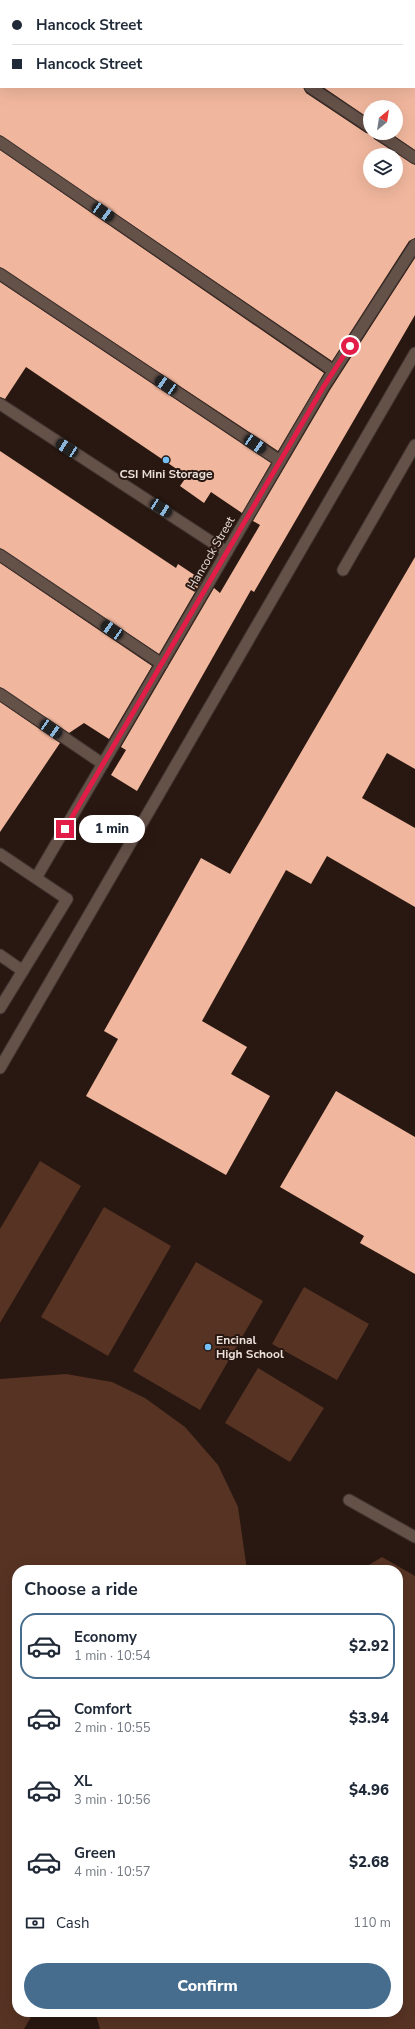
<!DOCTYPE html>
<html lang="en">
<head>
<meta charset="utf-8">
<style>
  :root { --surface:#fff; --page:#f6f6f7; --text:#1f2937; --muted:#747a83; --line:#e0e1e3; --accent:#466d8d }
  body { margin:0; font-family:"Nunito Sans",sans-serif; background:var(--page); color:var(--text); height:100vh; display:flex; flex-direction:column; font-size:15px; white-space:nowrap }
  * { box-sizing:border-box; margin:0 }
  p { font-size:13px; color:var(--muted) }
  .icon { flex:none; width:22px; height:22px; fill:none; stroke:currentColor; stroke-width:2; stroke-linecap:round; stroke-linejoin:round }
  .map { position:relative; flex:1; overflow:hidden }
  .panel { position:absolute; left:12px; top:1565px; width:391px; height:452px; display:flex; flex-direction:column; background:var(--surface); border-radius:16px; box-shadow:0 4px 16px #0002 }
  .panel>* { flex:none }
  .hud { position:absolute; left:0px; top:0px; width:415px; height:88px; box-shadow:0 4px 16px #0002; display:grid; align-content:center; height:88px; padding:0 12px; background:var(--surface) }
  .needle { width:26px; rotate:30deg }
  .controls { position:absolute; left:363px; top:100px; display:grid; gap:8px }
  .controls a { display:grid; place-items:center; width:40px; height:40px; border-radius:50%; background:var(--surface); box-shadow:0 4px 16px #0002; font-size:20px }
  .end { position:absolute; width:18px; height:18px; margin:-9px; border:5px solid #e11d48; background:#fff; box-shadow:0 0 0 2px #fff }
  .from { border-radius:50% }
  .bubble { position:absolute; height:28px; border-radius:14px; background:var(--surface); box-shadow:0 4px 16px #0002; font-size:13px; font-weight:800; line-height:28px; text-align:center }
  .car { position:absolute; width:12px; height:24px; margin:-12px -6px; border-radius:5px; box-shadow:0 0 3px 1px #0007; background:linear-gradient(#222 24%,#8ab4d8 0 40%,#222 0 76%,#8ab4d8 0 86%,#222 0) }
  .hud b { display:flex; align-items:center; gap:14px; height:38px; font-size:15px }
  .hud b+b { border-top:1px solid var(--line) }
  .hud i { width:10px; height:10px; background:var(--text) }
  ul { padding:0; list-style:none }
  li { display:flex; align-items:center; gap:12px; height:66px; margin:0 8px 6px; padding:0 4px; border:2px solid transparent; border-radius:16px }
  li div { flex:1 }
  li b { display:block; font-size:15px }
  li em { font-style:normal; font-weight:800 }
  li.current { border-color:var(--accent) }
  li>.icon { width:36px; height:36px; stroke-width:1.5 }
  h2 { padding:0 12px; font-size:18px; line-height:48px }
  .pay { display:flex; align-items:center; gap:10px; height:44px; padding:0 12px; font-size:15px }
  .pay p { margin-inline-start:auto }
  .action { display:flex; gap:8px; margin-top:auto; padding:8px 12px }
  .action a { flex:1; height:46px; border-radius:24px; background:var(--accent); color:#fff; font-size:16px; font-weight:800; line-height:46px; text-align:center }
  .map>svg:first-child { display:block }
  .green { fill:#573323 }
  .building { fill:#f1b79e; fill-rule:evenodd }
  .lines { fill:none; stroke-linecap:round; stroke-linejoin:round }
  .service-casing { stroke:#403431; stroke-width:13 }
  .minor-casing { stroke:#403431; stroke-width:13 }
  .service { stroke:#645148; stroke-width:11 }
  .minor { stroke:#645148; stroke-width:11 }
  .route { stroke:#e11d48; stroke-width:5 }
  .poi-dot { fill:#75c0f6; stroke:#291811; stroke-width:1.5 }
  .labels { text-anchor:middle; stroke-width:4; stroke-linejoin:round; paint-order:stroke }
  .poi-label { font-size:12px; font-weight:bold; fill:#ece0db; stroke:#291811 }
  .street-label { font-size:12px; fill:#ece0db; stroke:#291811 }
</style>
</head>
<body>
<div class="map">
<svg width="415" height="2029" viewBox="0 0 415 2029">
  <rect width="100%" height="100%" fill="#291811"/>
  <path class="green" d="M40,1161L81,1186L0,1323V1229Z
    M104,1207L171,1246L108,1356L41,1317Z
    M196,1262L263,1301L200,1410L133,1371Z
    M304,1287L369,1324L337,1380L272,1344Z
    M258,1368L324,1408L290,1462L225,1423Z
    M66,1374L112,1382L145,1398L185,1427L218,1465L238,1507L247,1570H17V2012H34L24,2029H0V1379Z
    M382,1557L415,1576V2029H100L95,2012H398V1570H361Z"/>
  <path class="building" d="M0,87H303L306,93L366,133L371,134L374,139L415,165V238L409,241L332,361L0,135ZM370,155H396V181H370Z
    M323,87H415V150L390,133H396V107H370V119Z
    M0,150L324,373L278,451L0,267Z
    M415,258V315L254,592L251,590L137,791L111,775L126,750L121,747L214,588L220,593L260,525L253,521L330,390Z
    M0,282L271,463L242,513L211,492L204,503L180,486L187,476L26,367L5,399L0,397Z
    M0,451L176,568L178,564L202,580L159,654L0,548Z
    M415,557V769L387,753L362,798L415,828V907L327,856L311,884L286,870L202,1021L247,1047L231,1074L270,1096L226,1175L86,1096L118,1039L104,1031L201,858L230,874Z
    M0,563L152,666L109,739L84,723L69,733L0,687Z
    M0,702L60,743L0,832Z
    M336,1091L415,1137V1274L360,1243L364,1236L280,1187Z"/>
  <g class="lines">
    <defs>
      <path id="service" d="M181,0L183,1
        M310,87L370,127
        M378,133L415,158
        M0,142L334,371
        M0,274L280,461
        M0,404L227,552
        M0,555L162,664
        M343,570L415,445
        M0,694L103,764
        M0,955L23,971
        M0,1008L67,899
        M0,1068L415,353
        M349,1500L415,1537"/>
      <path id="minor" d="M0,854L67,899
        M36,878L324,386L415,245"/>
    </defs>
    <use href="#service" class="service-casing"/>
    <use href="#minor" class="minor-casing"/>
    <use href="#service" class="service"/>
    <use href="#minor" class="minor"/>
  </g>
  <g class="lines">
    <path class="route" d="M65,829L324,386L350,346"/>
  </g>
  <g class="poi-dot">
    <circle cx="166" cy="460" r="4"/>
    <circle cx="208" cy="1347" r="4"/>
  </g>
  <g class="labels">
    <g class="poi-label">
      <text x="166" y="478">CSI Mini Storage</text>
      <text x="216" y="1344" text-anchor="start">Encinal<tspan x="216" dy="14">High School</tspan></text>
    </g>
    <g class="street-label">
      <text transform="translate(211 553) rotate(-60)" y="4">Hancock Street</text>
    </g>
  </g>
</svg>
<div class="controls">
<a><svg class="needle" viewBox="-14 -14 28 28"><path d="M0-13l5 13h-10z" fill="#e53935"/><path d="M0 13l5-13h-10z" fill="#747a83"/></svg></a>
<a><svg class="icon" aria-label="layers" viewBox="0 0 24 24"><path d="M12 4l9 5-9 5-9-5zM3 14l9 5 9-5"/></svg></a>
</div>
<i class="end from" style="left:350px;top:346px"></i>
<i class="end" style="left:65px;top:829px"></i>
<div class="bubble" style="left:79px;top:815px;width:66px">1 min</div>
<i class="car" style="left:103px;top:212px;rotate:125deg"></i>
<i class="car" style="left:166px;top:385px;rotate:304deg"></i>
<i class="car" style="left:255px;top:444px;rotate:124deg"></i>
<i class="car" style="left:67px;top:448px;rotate:303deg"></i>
<i class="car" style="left:161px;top:508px;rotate:123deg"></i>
<i class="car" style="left:112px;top:630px;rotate:304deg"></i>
<i class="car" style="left:51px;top:729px;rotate:124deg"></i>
<div class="hud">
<b><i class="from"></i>Hancock Street</b>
<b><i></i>Hancock Street</b>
</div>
<section class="panel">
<h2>Choose a ride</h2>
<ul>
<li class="current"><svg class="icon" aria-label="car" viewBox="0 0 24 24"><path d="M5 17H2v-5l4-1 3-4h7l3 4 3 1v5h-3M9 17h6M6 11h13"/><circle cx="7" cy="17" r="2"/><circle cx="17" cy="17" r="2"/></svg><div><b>Economy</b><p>1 min · 10:54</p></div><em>$2.92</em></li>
<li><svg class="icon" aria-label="car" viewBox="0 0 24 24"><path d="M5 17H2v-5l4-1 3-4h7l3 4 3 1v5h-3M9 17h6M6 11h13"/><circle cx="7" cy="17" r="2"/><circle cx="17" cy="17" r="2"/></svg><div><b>Comfort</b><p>2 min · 10:55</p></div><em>$3.94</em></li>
<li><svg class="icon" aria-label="car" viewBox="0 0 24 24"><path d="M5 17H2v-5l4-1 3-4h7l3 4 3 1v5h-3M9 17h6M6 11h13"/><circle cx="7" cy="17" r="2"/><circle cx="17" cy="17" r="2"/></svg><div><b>XL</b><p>3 min · 10:56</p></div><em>$4.96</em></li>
<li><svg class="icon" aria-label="car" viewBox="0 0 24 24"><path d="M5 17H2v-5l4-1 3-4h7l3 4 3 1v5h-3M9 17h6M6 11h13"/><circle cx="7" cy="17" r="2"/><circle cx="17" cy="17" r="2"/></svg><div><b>Green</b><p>4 min · 10:57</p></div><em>$2.68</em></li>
</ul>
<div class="pay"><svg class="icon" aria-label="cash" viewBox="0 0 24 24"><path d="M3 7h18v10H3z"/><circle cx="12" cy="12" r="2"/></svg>Cash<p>110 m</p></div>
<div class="action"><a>Confirm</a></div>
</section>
</div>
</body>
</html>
